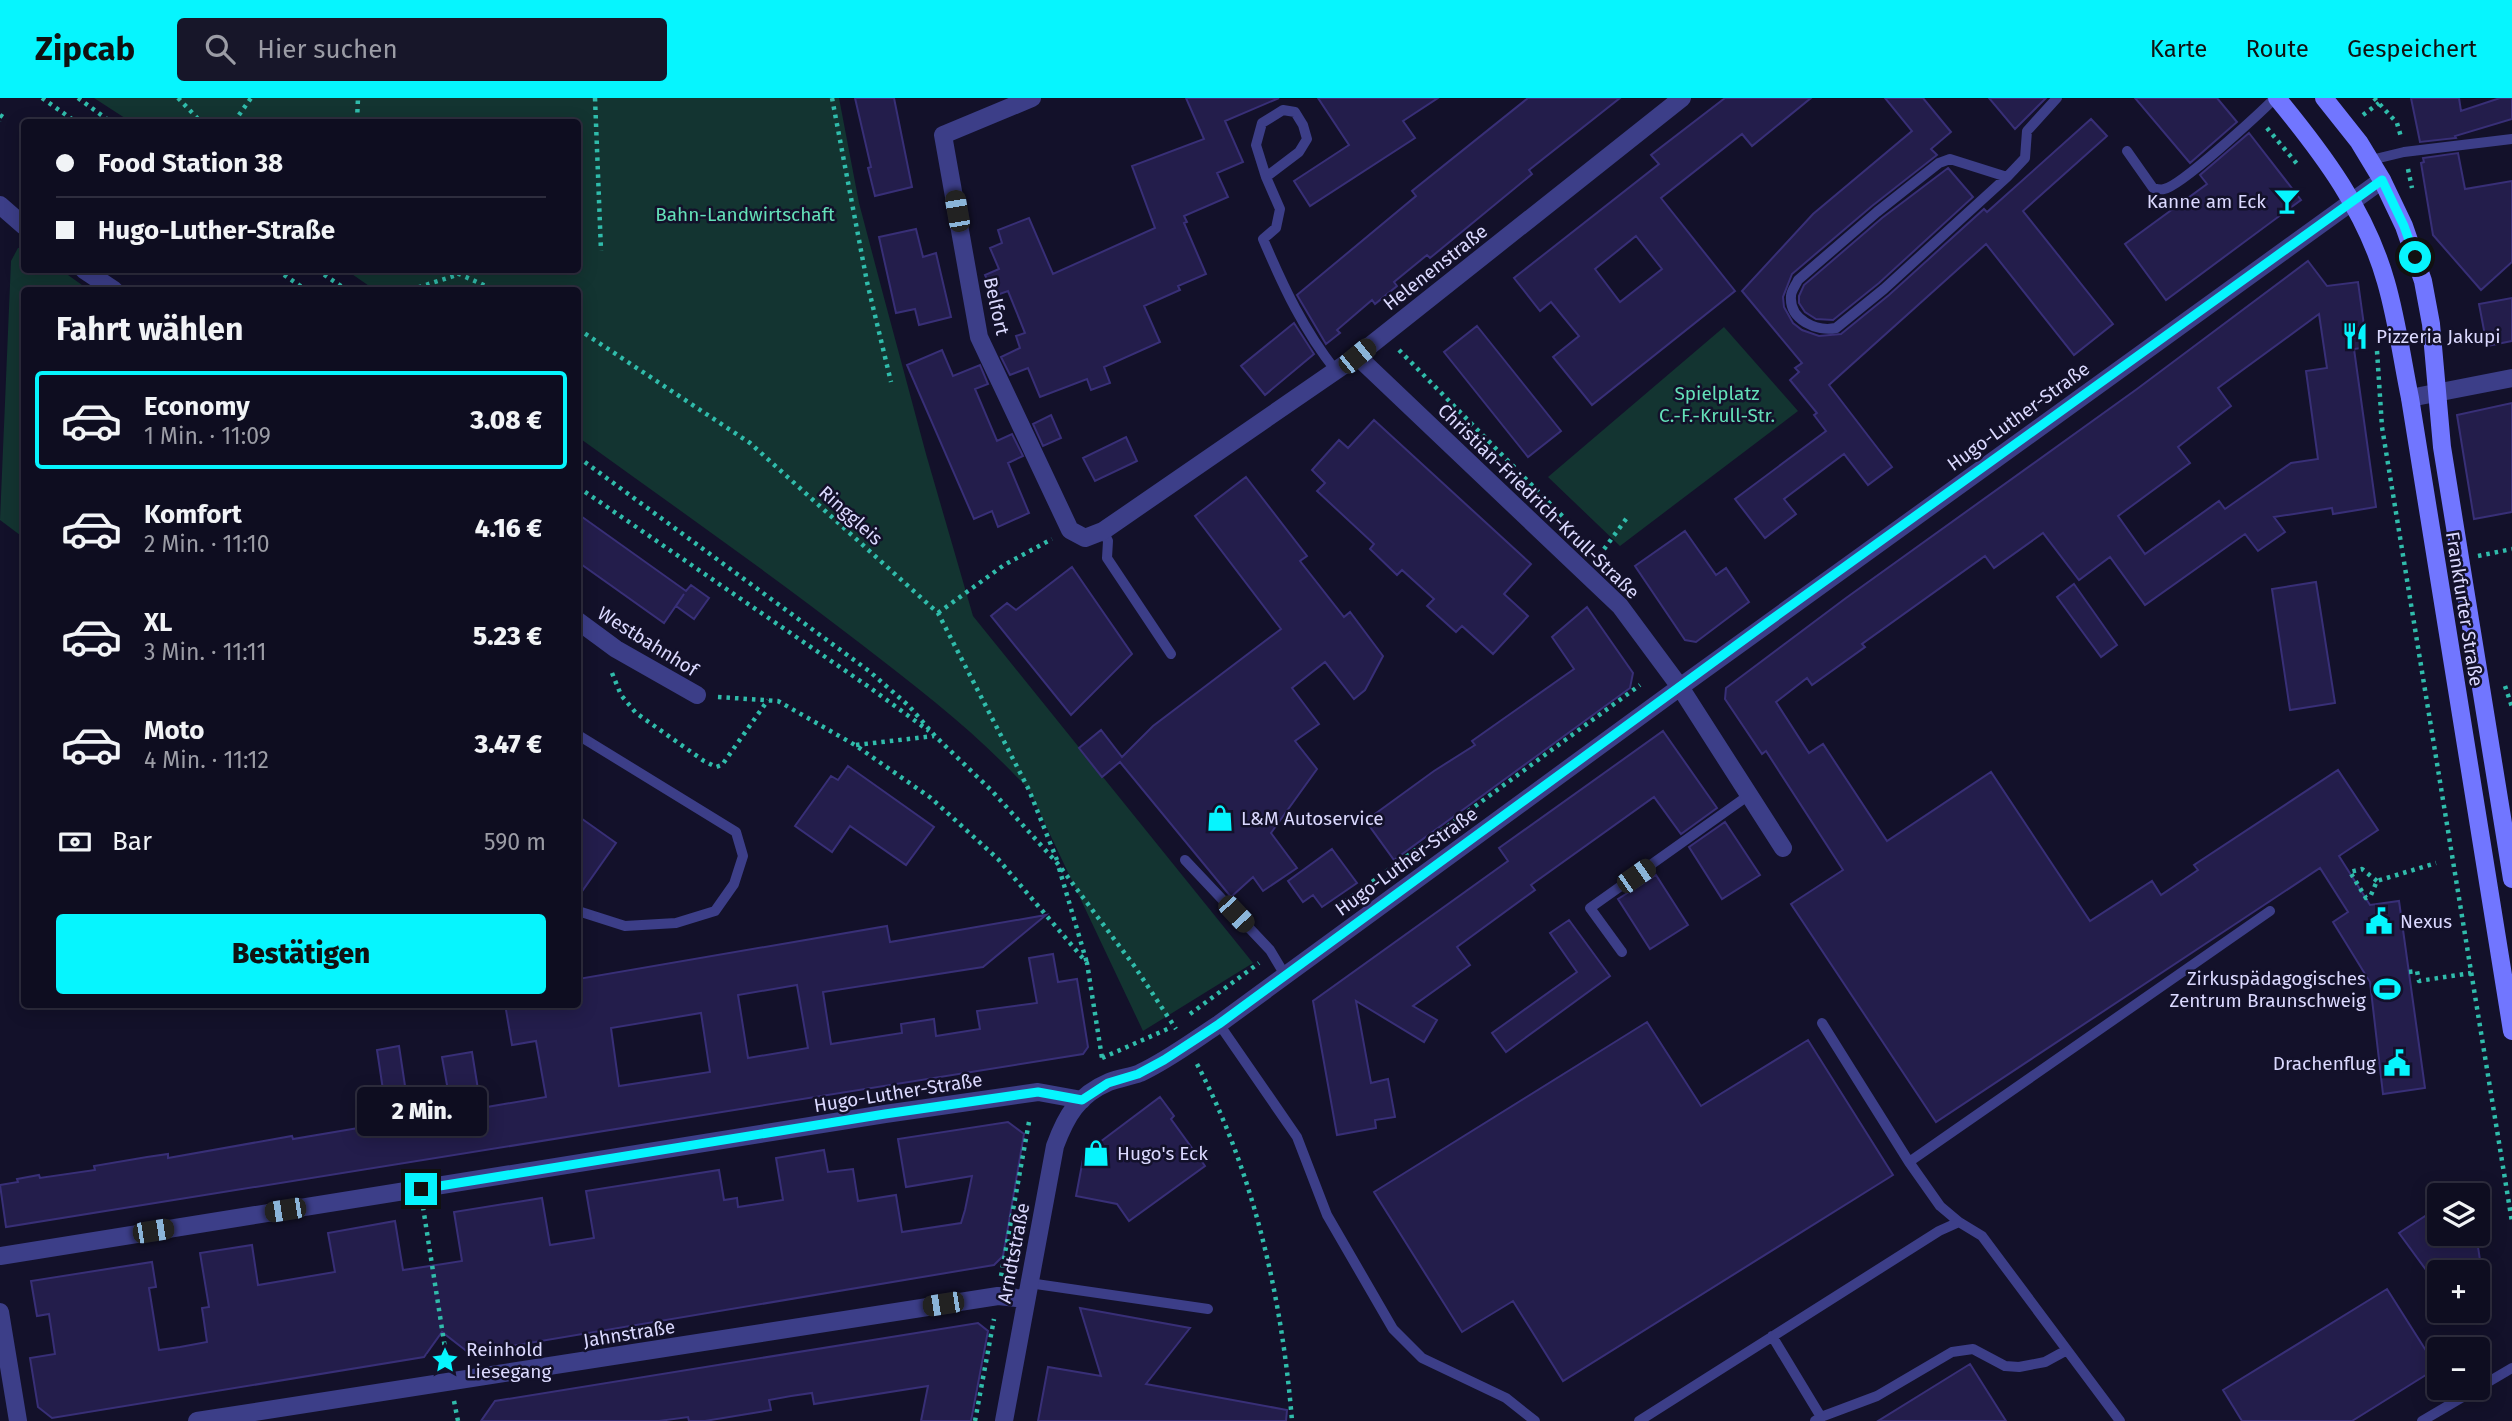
<!DOCTYPE html>
<html lang="de">
<head>
<meta charset="utf-8">
<style>
  :root { --surface:#0e0d20; --page:#171629; --text:#f1f3f6; --muted:#9b9ca5; --line:#2e2d3e; --accent:#06f5fe }
  body { margin:0; font-family:"Fira Sans",sans-serif; background:var(--page); color:var(--text); height:100vh; display:flex; flex-direction:column; font-size:26px; white-space:nowrap }
  * { box-sizing:border-box; margin:0 }
  p { font-size:23px; color:var(--muted) }
  .icon { flex:none; width:38px; height:38px; fill:none; stroke:currentColor; stroke-width:2; stroke-linecap:round; stroke-linejoin:round }
  .map { position:relative; flex:1; overflow:hidden }
  .panel { position:absolute; left:21px; top:189px; width:560px; height:721px; display:flex; flex-direction:column; background:var(--surface); border-radius:7px; box-shadow:0 4px 18px #0003,0 0 0 2px var(--line) }
  .panel>* { flex:none }
  .guide { position:absolute; left:21px; top:21px; width:560px; height:154px; border-radius:7px; box-shadow:0 4px 18px #0003,0 0 0 2px var(--line); display:grid; align-content:center; height:154px; padding:0 35px; background:var(--surface) }
  .buttons { position:absolute; left:2427px; top:1085px; display:grid; gap:14px }
  .buttons a { display:grid; place-items:center; width:63px; height:63px; border-radius:7px; background:var(--surface); box-shadow:0 4px 18px #0003,0 0 0 2px var(--line); font-size:35px }
  .end { position:absolute; width:32px; height:32px; margin:-16px; border:9px solid #06f5fe; background:#111; box-shadow:0 0 0 4px #111 }
  .from { border-radius:50% }
  .bubble { position:absolute; height:49px; border-radius:7px; background:var(--surface); box-shadow:0 4px 18px #0003,0 0 0 2px var(--line); font-size:23px; font-weight:800; line-height:49px; text-align:center }
  .car { position:absolute; width:21px; height:42px; margin:-21px -10px; border-radius:9px; box-shadow:0 0 5px 2px #0007; background:linear-gradient(#222 24%,#8ab4d8 0 40%,#222 0 76%,#8ab4d8 0 86%,#222 0) }
  .guide b { display:flex; align-items:center; gap:24px; height:66px; font-size:26px }
  .guide b+b { border-top:2px solid var(--line) }
  .guide i { width:18px; height:18px; background:var(--text) }
  ul { padding:0; list-style:none }
  li { display:flex; align-items:center; gap:21px; height:98px; margin:0 14px 10px; padding:0 21px; border:4px solid transparent; border-radius:7px }
  li div { flex:1 }
  li b { display:block; font-size:26px }
  li em { font-style:normal; font-weight:800 }
  li.on { border-color:var(--accent) }
  li>.icon { width:63px; height:63px; stroke-width:1.5 }
  h2 { padding:0 35px; font-size:32px; line-height:84px }
  .pay { display:flex; align-items:center; gap:18px; height:77px; padding:0 35px; font-size:26px }
  .pay p { margin-inline-start:auto }
  .action { display:flex; gap:14px; margin-top:auto; padding:14px 35px }
  .action a { flex:1; height:80px; border-radius:7px; background:var(--accent); color:#111; font-size:28px; font-weight:800; line-height:80px; text-align:center }
  header { display:flex; align-items:center; gap:42px; box-sizing:border-box; height:98px; padding:0 35px; background:var(--accent); color:#111 }
  header strong { font-size:33px }
  nav { display:flex; gap:38px; margin-inline-start:auto; font-size:24px }
  .search { width:490px; height:63px; background:var(--page); display:flex; align-items:center; gap:18px; box-sizing:border-box; padding:0 24px; border-radius:7px; color:var(--muted); font-size:26px }
  .map>svg:first-child { display:block }
  .green { fill:#133431 }
  .building { fill:#231d4b; stroke:#382f77; stroke-width:2; fill-rule:evenodd }
  .lines { fill:none; stroke-linecap:round; stroke-linejoin:round }
  .path { stroke:#30bcab; stroke-width:4.5; stroke-dasharray:3.5 5; stroke-linecap:butt }
  .lane { stroke:#3c3e88; stroke-width:10 }
  .street { stroke:#3c3e88; stroke-width:18 }
  .secondary { stroke:#7176ff; stroke-width:18 }
  .route { stroke:#06f5fe; stroke-width:9 }
  .labels { text-anchor:middle; stroke-width:5; stroke-linejoin:round; paint-order:stroke }
  .poi-label { font-size:19px; fill:#dbd9ff; stroke:#13112a; text-anchor:start }
  .park-label { font-size:19px; fill:#64e1b9; stroke:#13112a }
  .street-label { font-size:19px; fill:#dbd9ff; stroke:#13112a }
</style>
</head>
<body>
<header>
<strong>Zipcab</strong>
<div class="search"><svg class="icon" aria-label="search" viewBox="0 0 24 24"><circle cx="10" cy="10" r="6"/><path d="M15 15l6 6"/></svg>Hier suchen</div>
<nav><a>Karte</a><a>Route</a><a>Gespeichert</a></nav>
</header>
<div class="map">
<svg width="2512" height="1323" viewBox="0 0 2512 1323">
  <rect width="100%" height="100%" fill="#13112a"/>
  <path class="green" d="M94,0H839L859,105L883,196L926,356L973,518L1253,865L1143,933L1029,692C977,635 922,593 861,546C768,474 672,407 578,339V192H375L346,172H578V24H131Z
    M24,149V172H61L89,192H24V440L0,422L11,163L18,150Z
    M1724,229L1798,313L1620,448L1548,379Z"/>
  <path class="building" d="M855,0H894L912,89L875,98L868,70L871,69Z
    M1186,0H1279L1225,23L1243,64L1217,75L1228,99L1184,118L1187,124L1184,125L1206,176L1178,188L1180,192L1144,208L1160,244L1104,269L1110,285L1091,292L1087,281L1040,299L1028,270L1010,277L1001,259L1020,250L1016,238L1025,235L1008,193L994,198L985,177L999,171L990,150L1002,145L998,132L1029,120L1053,176L1155,130L1132,68L1204,41Z
    M1318,0H1438L1403,23L1415,40L1310,108L1294,83L1349,47Z
    M1528,0H1620L1529,72L1532,76L1430,160L1427,157L1394,184L1397,188L1375,206L1372,202L1337,232L1340,235L1326,246L1297,197L1416,98L1412,93Z
    M1725,0H1811L1752,48L1742,36L1661,100L1735,193L1592,307L1553,259L1579,238L1551,204L1540,213L1514,180L1659,66L1651,57ZM1636,138L1662,171L1620,204L1595,171Z
    M1885,0H1923L1951,34L1931,51L1937,57L1872,108L1792,176L1783,199L1784,209L1793,225L1802,232L1819,238L1841,236L1889,197L1984,111L1987,114L2091,21L2107,38L2023,113L2113,226L2074,257L1986,146L1829,287L1892,369L1868,387L1844,356L1784,401L1796,416L1765,440L1735,401L1826,333L1814,317L1817,315L1790,282L1799,274L1795,270L1802,265L1742,193L1813,116L1912,33Z
    M1989,0H2046L2015,31Z
    M2135,0H2217L2237,24L2190,65Z
    M2411,0H2459L2461,13L2500,0H2512V21L2455,38L2456,40L2420,44Z
    M2249,35L2301,102L2166,202L2125,146L2207,86L2200,77Z
    M2458,55L2465,91L2512,83V164L2481,192L2433,137L2421,65L2424,64L2423,60Z
    M1948,70L1973,99L1879,185L1833,222L1816,221L1805,214L1799,205V198L1804,187L1882,120Z
    M916,131L923,159L936,155L951,219L919,227L915,211L896,215L879,139Z
    M2308,163L2327,188L2358,184L2367,249L2354,251L2376,409L2333,416L2332,410L2274,419L2285,434L2258,453L2245,436L2145,507L2110,459L2079,482L2043,435L1994,470L1985,458L1862,546L1865,549L1812,587L1807,580L1776,604L1809,655L1823,646L1887,743L1991,674L2090,823L2152,783L2161,797L2198,772L2194,767L2338,672L2378,732L2339,758L2370,807L2399,803L2425,990L2383,996L2370,884L2333,824L2348,814L2320,770L1936,1024L1791,806L1843,772L1766,653L1762,656L1725,601L1726,590L1846,500L2137,291ZM2319,216L2327,270L2306,273L2318,361L2291,365L2225,411L2219,403L2145,456L2118,418L2190,365L2178,349L2231,308L2218,290Z
    M2512,200V243L2487,248L2479,206Z
    M1294,225L1314,256L1265,297L1241,268Z
    M1477,228L1561,333L1528,359L1444,254Z
    M942,252L953,278L980,267L988,286L975,291L997,343L1012,336L1023,358L1008,365L1029,415L998,429L992,413L974,421L907,267Z
    M2512,305V414L2474,421L2457,317Z
    M1051,317L1061,340L1043,348L1033,326Z
    M1374,322L1531,466L1504,496L1528,518L1493,556L1462,528L1456,534L1427,508L1434,501L1402,472L1397,477L1370,451L1374,446L1317,393L1325,385L1312,372L1339,342L1348,350Z
    M1126,339L1137,363L1095,383L1083,360Z
    M1246,379L1307,458L1300,463L1344,519L1350,514L1383,558L1365,592L1354,601L1325,564L1292,590L1319,626L1295,643L1317,671L1271,735L1297,770L1263,793L1253,779L1231,799L1120,664L1102,679L1079,650L1101,632L1122,659L1153,628L1281,531L1195,418Z
    M578,416L686,493L691,487L709,500L694,521L676,508L684,496L664,525L578,464Z
    M1685,433L1716,477L1726,470L1749,504L1696,544L1685,542L1635,468Z
    M1072,469L1132,556L1071,617L991,518L1007,505L1016,512Z
    M2316,484L2335,605L2290,612L2272,491Z
    M2074,486L2117,547L2101,559L2057,499Z
    M1587,509L1633,575L1630,590L1394,762L1368,726L1370,724L1368,721L1434,673L1475,647L1472,643L1574,571L1552,539Z
    M1663,633L1717,710L1681,736L1654,699L1531,787L1535,792L1457,849L1470,867L1413,908L1437,922L1424,944L1356,903L1371,985L1388,981L1395,1019L1375,1022L1376,1030L1337,1037L1313,903L1508,763L1499,750Z
    M848,668L934,729L906,767L850,728L832,754L795,728L831,678L838,682Z
    M578,718L616,745L578,799Z
    M1725,724L1760,777L1722,801L1689,749Z
    M1332,751L1357,785L1322,809L1313,797L1303,804L1288,783Z
    M1656,777L1688,827L1650,851L1618,801Z
    M1046,817L983,869L823,894L831,946L902,935L901,926L934,921L936,938L980,931L977,913L1037,905L1029,860L1053,856L1058,884L1077,881L1088,949L1083,956L6,1129L0,1087L18,1084L17,1081L39,1077L40,1080L95,1072L94,1068L147,1059L168,1056V1060L292,1038L293,1041L388,1025L377,952L399,948L410,1021L452,1015L442,959L472,954L481,1010L546,999L536,943L512,947L505,906H578V881L887,828L890,844ZM797,887L808,950L748,960L738,897ZM701,915L710,974L619,988L611,930Z
    M1569,822L1610,878L1506,954L1492,935L1577,874L1550,835Z
    M1647,924L1701,1008L1808,942L1893,1077L1563,1283L1513,1203L1462,1234L1374,1094Z
    M1160,999L1174,1018L1171,1021L1205,1068L1129,1123L1117,1106L1076,1098L1084,1056Z
    M1008,1024L1024,1036L1003,1158L994,1167L469,1255L442,1234L424,1259L52,1320L38,1309L30,1260L55,1256L49,1216L37,1218L31,1183L152,1164L156,1189L149,1190L159,1252L180,1249L207,1244L202,1210L209,1209L200,1155L252,1147L258,1187L335,1174L328,1135L395,1123L403,1172L443,1166L462,1163L454,1114L542,1100L550,1147L594,1140L586,1093L719,1072L724,1102L737,1100L738,1109L783,1102L776,1060L824,1052L828,1074L853,1071L858,1103L896,1097L902,1134L961,1125L965,1112L972,1078L906,1089L898,1041Z
    M2468,1088L2469,1097H2440V1136H2476L2484,1188L2478,1192V1174H2440V1191L2399,1135L2439,1109L2436,1093Z
    M2387,1191L2437,1270L2352,1323H2242L2223,1292Z
    M1080,1210L1190,1230L1146,1286L1287,1312L1286,1323H1038L1048,1269L1101,1278Z
    M978,1225L988,1233L971,1323H921L928,1288L814,1306L812,1295L791,1298L769,1302L771,1312L705,1323H689L688,1319L659,1323H481L495,1303Z
    M1970,1266L2006,1323H1878Z"/>
  <g class="lines">
    <path class="path" d="M42,0L76,24
      M78,0L111,24
      M178,0L201,24
      M595,0L601,153
      M832,0L867,184L891,284
      M2374,0L2397,25L2401,39
      M0,17L3,19L0,23
      M2363,17L2379,5
      M357,23L358,0
      M234,24L251,0
      M2267,30L2298,67
      M2408,71L2412,90
      M277,172L306,192
      M317,172L347,192
      M450,172L495,192
      M410,192L460,176
      M578,231L750,345L938,515L1029,692L1057,762
      M1399,252L1572,428
      M2377,253L2382,329L2512,1124
      M578,359L869,573L909,608L935,638L992,693L1058,766L1135,869L1176,931
      M578,389L869,589L929,633
      M1599,458L1629,417
      M2478,458L2512,451
      M938,515L1004,467L1052,441
      M612,575L621,597L636,615L704,663L716,669L722,667L768,602
      M2505,588L2512,609
      M718,599L778,603L855,647L931,700L998,761L1087,865L1102,960
      M856,647L934,638
      M1059,770L1087,865
      M2377,783L2362,771L2350,774L2366,800L2371,797L2377,783L2436,765
      M1338,809L1640,587
      M2409,874L2417,873L2419,883L2471,875
      M1190,916L1259,865
      M1102,960L1172,929
      M1197,966C1254,1075 1282,1200 1292,1323
      M423,1109L447,1263
      M1001,1178L1029,1024
      M454,1303L458,1323
      M975,1323L994,1221"/>
    <path class="lane" d="M2127,53L2153,90C2157,91 2161,92 2164,91C2180,89 2260,15 2275,0
      M2371,62L2404,54L2512,41
      M1266,79L1299,54L1307,41L1303,27L1295,14L1283,12L1262,25L1256,47L1266,79L1280,111L1276,130L1263,141C1284,190 1303,231 1336,273
      M2007,79L1950,61L1939,65L1877,114L1798,182C1796,187 1791,193 1791,198C1789,222 1817,234 1836,230L1884,191L2007,79L2025,60L2027,33L2057,0
      M1103,433L1108,443L1107,460L1171,556
      M578,637L736,734L743,758L734,786L715,813L676,825L625,828L578,813
      M1185,762L1270,852L1285,877
      M1622,854L1590,810L1749,697
      M1822,925L1909,1064L1940,1108L1959,1124
      M1219,926L1297,1039L1327,1117L1393,1231L1422,1260L1506,1300L1535,1323
      M1909,1064L2270,813
      M1029,1185L1208,1211
      M1772,1238L1821,1319L1815,1323
      M1821,1319L1877,1298L1952,1254L1973,1251L2005,1268L2019,1269L2045,1264L2067,1252
      M1639,1323L1939,1133L1959,1124L1982,1138L2120,1323
      M2422,1323L2512,1270"/>
    <path class="street" d="M1032,0L943,37L979,239L1070,432L1085,440L1103,433L1357,258L1682,0
      M0,107L24,128
      M84,172L114,192
      M1357,258L1620,508L1680,589L1783,750
      M2410,300L2512,280
      M578,523L616,551L697,597
      M0,1158L885,1016L1038,994L1082,1002
      M0,1214L18,1323
      M197,1323L998,1198L1026,1201
      M1004,1323L1055,1048C1066,1018 1078,997 1109,984C1119,980 1130,979 1140,975C1168,962 1193,943 1219,926L1680,589L2382,82"/>
    <path class="secondary" d="M2277,0C2323,56 2366,113 2386,184C2397,222 2402,261 2410,300L2512,933
      M2324,0L2359,44L2382,82L2404,128L2423,183L2431,226L2442,349L2512,781"/>
  </g>
  <g class="lines">
    <path class="route" d="M421,1091L885,1016L1038,994L1082,1002L1108,985L1138,976L1164,962L1219,926L1768,524L2382,82L2404,128L2415,159"/>
  </g>
  <defs>
    <symbol id="bar-bare" viewBox="-9 -9 18 18"><path d="M-6-5H6L.8 .8V4.5H3.5V6h-7V4.5H-.8V.8Z" fill="#06f5fe" stroke="#13112a" stroke-width="2.5" paint-order="stroke"/></symbol>
    <symbol id="restaurant-bare" viewBox="-9 -9 18 18"><path d="M-5-6h1v4h1v-4h1v4h1v-4h1v5L-1.5 .5V6h-2V.5L-5-1ZM5-6V6H3V1.5H1.5Q1.5-4 5-6Z" fill="#06f5fe" stroke="#13112a" stroke-width="2.5" paint-order="stroke"/></symbol>
    <symbol id="shop-bare" viewBox="-9 -9 18 18"><path d="M-5-2.5h2.3a2.7 3.5 0 0 1 5.4 0H5L5.5 6h-11ZM-1.5-2.5h3a1.5 2.3 0 0 0-3 0Z" fill="#06f5fe" stroke="#13112a" stroke-width="2.5" paint-order="stroke"/></symbol>
    <symbol id="civic-bare" viewBox="-9 -9 18 18"><path d="M-.6-6.5H3V-4.5H.6V-3L4-1V1h2V6H-6V1h2V-1L-.6-3ZM-1.2 2.5V6h2.4V2.5Z" fill="#06f5fe" stroke="#13112a" stroke-width="2.5" paint-order="stroke"/></symbol>
    <symbol id="stadium-bare" viewBox="-9 -9 18 18"><path d="M0-5a6.5 5 0 1 0 0 10a6.5 5 0 1 0 0-10ZM-3.5-1.8h7v3.6h-7Z" fill="#06f5fe" stroke="#13112a" stroke-width="2.5" paint-order="stroke"/></symbol>
    <symbol id="sight-bare" viewBox="-9 -9 18 18"><path d="M0-6L1.8-2.2L6-1.7L2.9 1.2L3.7 5.4L0 3.3L-3.7 5.4L-2.9 1.2L-6-1.7L-1.8-2.2Z" fill="#06f5fe" stroke="#13112a" stroke-width="2.5" paint-order="stroke"/></symbol>
  </defs>
  <g fill-rule="evenodd">
    <use href="#bar-bare" x="2268" y="84" width="38" height="38"/>
    <use href="#restaurant-bare" x="2336" y="219" width="38" height="38"/>
    <use href="#shop-bare" x="1201" y="701" width="38" height="38"/>
    <use href="#civic-bare" x="2360" y="804" width="38" height="38"/>
    <use href="#stadium-bare" x="2368" y="872" width="38" height="38"/>
    <use href="#civic-bare" x="2378" y="946" width="38" height="38"/>
    <use href="#shop-bare" x="1077" y="1036" width="38" height="38"/>
    <use href="#sight-bare" x="426" y="1243" width="38" height="38"/>
  </g>
  <g class="labels">
    <g class="poi-label">
      <text x="2266" y="110" text-anchor="end">Kanne am Eck</text>
      <text x="2376" y="245">Pizzeria Jakupi</text>
      <text x="1241" y="727">L&amp;M Autoservice</text>
      <text x="2400" y="830">Nexus</text>
      <text x="2366" y="887" text-anchor="end">Zirkuspädagogisches<tspan x="2366" dy="22">Zentrum Braunschweig</tspan></text>
      <text x="2376" y="972" text-anchor="end">Drachenflug</text>
      <text x="1117" y="1062">Hugo's Eck</text>
      <text x="466" y="1258">Reinhold<tspan x="466" dy="22">Liesegang</tspan></text>
    </g>
    <g class="park-label">
      <text x="745" y="123">Bahn-Landwirtschaft</text>
      <text x="1717" y="302">Spielplatz<tspan x="1717" dy="22">C.-F.-Krull-Str.</tspan></text>
    </g>
    <g class="street-label">
      <text transform="translate(1435 169) rotate(-38)" y="7">Helenenstraße</text>
      <text transform="translate(997 208) rotate(77)" y="7">Belfort</text>
      <text transform="translate(2018 318) rotate(-36)" y="7">Hugo-Luther-Straße</text>
      <text transform="translate(1539 403) rotate(44)" y="7">Christian-Friedrich-Krull-Straße</text>
      <text transform="translate(851 417) rotate(42)" y="7">Ringgleis</text>
      <text transform="translate(2465 511) rotate(81)" y="7">Frankfurter Straße</text>
      <text transform="translate(648 543) rotate(32)" y="7">Westbahnhof</text>
      <text transform="translate(1406 763) rotate(-36)" y="7">Hugo-Luther-Straße</text>
      <text transform="translate(898 994) rotate(-9)" y="7">Hugo-Luther-Straße</text>
      <text transform="translate(1013 1155) rotate(-79)" y="7">Arndtstraße</text>
      <text transform="translate(629 1235) rotate(-9)" y="7">Jahnstraße</text>
    </g>
  </g>
</svg>
<div class="buttons">
<a><svg class="icon" aria-label="layers" viewBox="0 0 24 24"><path d="M12 4l9 5-9 5-9-5zM3 14l9 5 9-5"/></svg></a>
<a>+</a>
<a>−</a>
</div>
<i class="end from" style="left:2415px;top:159px"></i>
<i class="end" style="left:421px;top:1091px"></i>
<div class="bubble" style="left:357px;top:989px;width:130px">2 Min.</div>
<i class="car" style="left:957px;top:113px;rotate:350deg"></i>
<i class="car" style="left:1357px;top:258px;rotate:51deg"></i>
<i class="car" style="left:1636px;top:778px;rotate:55deg"></i>
<i class="car" style="left:1236px;top:816px;rotate:137deg"></i>
<i class="car" style="left:285px;top:1112px;rotate:261deg"></i>
<i class="car" style="left:153px;top:1133px;rotate:81deg"></i>
<i class="car" style="left:943px;top:1206px;rotate:261deg"></i>
<div class="guide">
<b><i class="from"></i>Food Station 38</b>
<b><i></i>Hugo-Luther-Straße</b>
</div>
<section class="panel">
<h2>Fahrt wählen</h2>
<ul>
<li class="on"><svg class="icon" aria-label="car" viewBox="0 0 24 24"><path d="M5 17H2v-5l4-1 3-4h7l3 4 3 1v5h-3M9 17h6M6 11h13"/><circle cx="7" cy="17" r="2"/><circle cx="17" cy="17" r="2"/></svg><div><b>Economy</b><p>1 Min. · 11:09</p></div><em>3.08 €</em></li>
<li><svg class="icon" aria-label="car" viewBox="0 0 24 24"><path d="M5 17H2v-5l4-1 3-4h7l3 4 3 1v5h-3M9 17h6M6 11h13"/><circle cx="7" cy="17" r="2"/><circle cx="17" cy="17" r="2"/></svg><div><b>Komfort</b><p>2 Min. · 11:10</p></div><em>4.16 €</em></li>
<li><svg class="icon" aria-label="car" viewBox="0 0 24 24"><path d="M5 17H2v-5l4-1 3-4h7l3 4 3 1v5h-3M9 17h6M6 11h13"/><circle cx="7" cy="17" r="2"/><circle cx="17" cy="17" r="2"/></svg><div><b>XL</b><p>3 Min. · 11:11</p></div><em>5.23 €</em></li>
<li><svg class="icon" aria-label="car" viewBox="0 0 24 24"><path d="M5 17H2v-5l4-1 3-4h7l3 4 3 1v5h-3M9 17h6M6 11h13"/><circle cx="7" cy="17" r="2"/><circle cx="17" cy="17" r="2"/></svg><div><b>Moto</b><p>4 Min. · 11:12</p></div><em>3.47 €</em></li>
</ul>
<div class="pay"><svg class="icon" aria-label="cash" viewBox="0 0 24 24"><path d="M3 7h18v10H3z"/><circle cx="12" cy="12" r="2"/></svg>Bar<p>590 m</p></div>
<div class="action"><a>Bestätigen</a></div>
</section>
</div>
</body>
</html>
